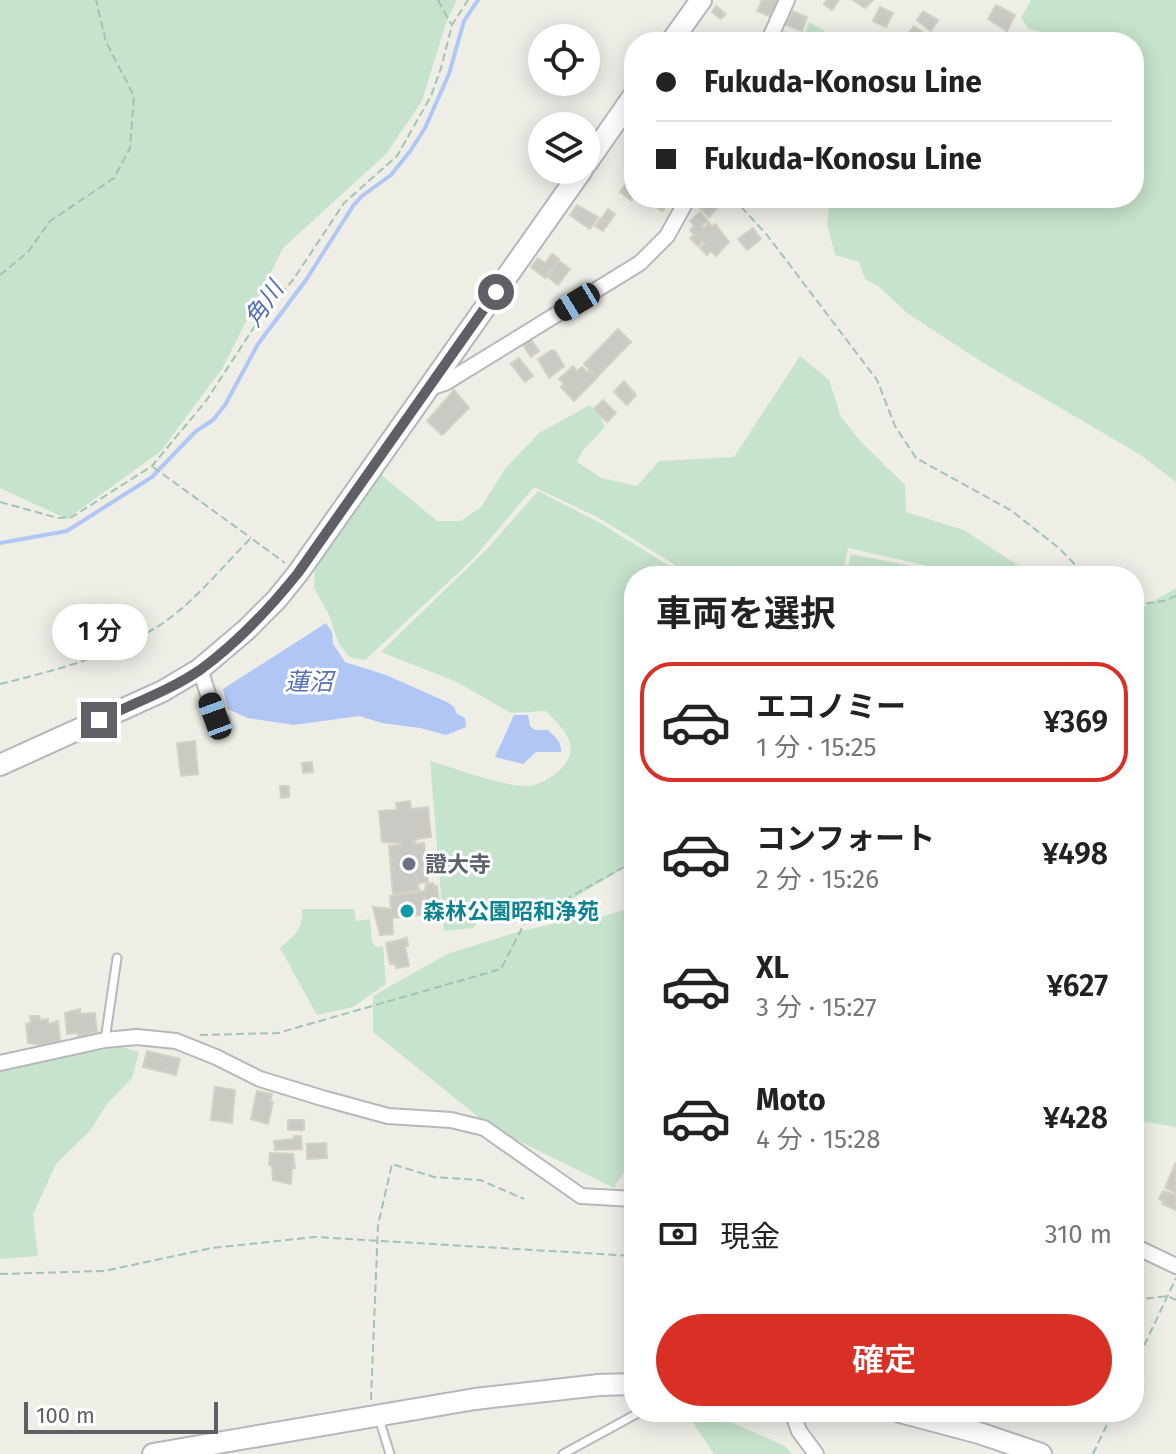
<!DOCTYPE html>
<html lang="ja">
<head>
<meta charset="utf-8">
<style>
  :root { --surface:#fff; --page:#f6f6f6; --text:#222; --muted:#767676; --line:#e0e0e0; --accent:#d93025 }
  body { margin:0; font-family:"Fira Sans","Noto Sans JP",sans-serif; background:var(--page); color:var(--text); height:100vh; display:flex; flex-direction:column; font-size:30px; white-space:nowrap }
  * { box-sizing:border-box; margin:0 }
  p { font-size:26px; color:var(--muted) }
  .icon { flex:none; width:44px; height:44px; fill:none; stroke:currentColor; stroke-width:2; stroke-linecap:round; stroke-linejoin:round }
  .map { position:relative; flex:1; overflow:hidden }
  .details { position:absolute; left:624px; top:566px; width:520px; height:856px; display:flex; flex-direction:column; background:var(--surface); border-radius:32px; box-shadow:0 4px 20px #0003 }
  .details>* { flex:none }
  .banner { position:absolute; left:624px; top:32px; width:520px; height:176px; border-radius:32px; box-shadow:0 4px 20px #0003; display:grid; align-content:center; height:176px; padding:0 32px; background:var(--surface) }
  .controls { position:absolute; left:528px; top:24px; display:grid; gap:16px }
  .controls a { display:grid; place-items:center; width:72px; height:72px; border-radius:50%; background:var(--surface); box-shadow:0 4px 20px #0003; font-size:40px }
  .scale { position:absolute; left:24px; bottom:20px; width:194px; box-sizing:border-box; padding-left:8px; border:4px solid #5e6065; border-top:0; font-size:22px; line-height:28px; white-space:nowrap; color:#5e6065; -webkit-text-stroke:6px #fff; paint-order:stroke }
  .end { position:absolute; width:36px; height:36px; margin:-18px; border:10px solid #5e6065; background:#fff; box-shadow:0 0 0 4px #fff }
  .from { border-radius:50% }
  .bubble { position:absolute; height:56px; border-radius:28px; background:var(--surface); box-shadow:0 4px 20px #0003; font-size:26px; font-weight:600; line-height:56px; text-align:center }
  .car { position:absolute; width:24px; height:48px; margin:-24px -12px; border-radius:10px; box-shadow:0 0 6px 2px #0007; background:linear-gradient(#222 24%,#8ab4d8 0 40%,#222 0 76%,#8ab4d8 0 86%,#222 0) }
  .banner b { display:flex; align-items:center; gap:28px; height:76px; font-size:30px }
  .banner b+b { border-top:2px solid var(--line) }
  .banner i { width:20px; height:20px; background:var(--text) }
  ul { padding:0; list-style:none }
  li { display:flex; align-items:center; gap:24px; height:120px; margin:0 16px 12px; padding:0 16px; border:4px solid transparent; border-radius:32px }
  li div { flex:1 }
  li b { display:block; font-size:30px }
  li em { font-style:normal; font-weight:600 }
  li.selected { border-color:var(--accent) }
  li>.icon { width:72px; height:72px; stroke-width:1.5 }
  h2 { padding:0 32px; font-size:36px; line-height:96px }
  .pay { display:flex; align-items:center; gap:20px; height:88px; padding:0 32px; font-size:30px }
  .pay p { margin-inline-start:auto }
  .primary-button { display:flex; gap:16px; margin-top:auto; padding:16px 32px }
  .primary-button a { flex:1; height:92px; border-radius:48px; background:var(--accent); color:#fff; font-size:32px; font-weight:600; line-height:92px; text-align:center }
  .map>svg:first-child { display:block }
  .green { fill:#c6e3cd }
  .water { fill:#b0c7f5 }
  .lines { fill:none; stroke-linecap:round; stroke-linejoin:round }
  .stream { stroke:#b0c7f5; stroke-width:4 }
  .building { fill:#cac9c3; stroke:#d3d1c6; stroke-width:2 }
  .service-casing { stroke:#b7b7bc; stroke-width:11 }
  .minor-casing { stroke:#b7b7bc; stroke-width:18 }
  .secondary-casing { stroke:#b5b7bc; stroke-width:24 }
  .path { stroke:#a0c3b2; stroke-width:2; stroke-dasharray:8 4; stroke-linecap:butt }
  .service { stroke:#fff; stroke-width:7 }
  .minor { stroke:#fff; stroke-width:14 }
  .secondary { stroke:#fff; stroke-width:20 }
  .route { stroke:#5e6065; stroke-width:10 }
  .worship-dot { fill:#6b7280; stroke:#fff; stroke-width:3 }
  .culture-dot { fill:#0f9aa8; stroke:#fff; stroke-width:3 }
  .labels { text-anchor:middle; stroke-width:6; stroke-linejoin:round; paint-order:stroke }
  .worship-label { font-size:22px; font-weight:bold; fill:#5b616d; stroke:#fff; text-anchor:start }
  .culture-label { font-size:22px; font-weight:bold; fill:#0d838f; stroke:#fff; text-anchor:start }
  .water-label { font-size:24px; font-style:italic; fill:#556eb6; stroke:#fff }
</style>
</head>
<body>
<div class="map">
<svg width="1176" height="1454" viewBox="0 0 1176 1454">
  <rect width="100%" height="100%" fill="#eeeee7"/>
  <path class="green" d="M0,0H455L456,2L446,23L422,101L386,154L283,248L222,369L161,451L67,519L0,488Z
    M1031,0H1176V482L1139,454L985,364L907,313L878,286L865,279L859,262L835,255L827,224L830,198H1134V42H1046L1049,40L1045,33L1029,29L1021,18Z
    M809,22L836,38V42H779L782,30L803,39Z
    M800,356L829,380L841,417L861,442L905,485L906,512L964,530L1034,576H952L942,569L848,548L842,576H764L743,565L736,576H693L599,518L534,487L473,559L365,660L349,657L338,642L329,615L314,588L315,564L379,473L437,521H461L481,507L505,469L539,433L590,405L600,415L605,427L583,450L577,462L602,478L637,486L659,461L734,457Z
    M538,491L600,523L686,576H634V862L554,910L481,918L473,928L444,931L430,761C459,769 499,786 528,786C541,785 558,774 565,764C581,743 560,726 546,711L511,713L457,682L381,652L490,546Z
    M851,554L941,572L946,576H846Z
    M1176,588V1127L1134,1120V613Z
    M634,907V1157L614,1188L492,1128L373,1032V996L447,954L517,932L588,916L600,917Z
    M302,909H354L356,921L370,919L372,942L376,947L383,946L386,984L353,1007L317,1015L280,948C294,936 304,928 302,909Z
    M121,1047L139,1052L132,1078L107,1104L90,1131L56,1164L33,1214L38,1256L0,1259V1071L32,1062Z
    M708,1412L785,1446L792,1454H714L692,1421Z"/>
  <path class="water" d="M326,623L332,632L333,644L345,662L386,675L447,702L454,707L457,714L465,718L466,727L446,735L420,728L382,723L359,716L294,725L247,718L228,709L223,689Z
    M514,715H528L530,726L535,730H548C555,737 562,742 561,752H536L523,764L495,757Z"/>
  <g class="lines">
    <path class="stream" d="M0,543L67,531L152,477L196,431L213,420L225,405L258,344L306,280L353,206L362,196L391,175L411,150L425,128L449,74L464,21L478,0"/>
  </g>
  <path class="building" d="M762,0H778L771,17L757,11Z
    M827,0H839L832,10L824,4Z
    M853,0H873L865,8Z
    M996,5L1015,15L1007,31L988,19Z
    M716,6L726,14L721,19L712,12Z
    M880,7L893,13L886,27L873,21Z
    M792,11L807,17L802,31L786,25Z
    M923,11L938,20L931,31L917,20Z
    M914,26L927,36L922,42L908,34Z
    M630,177L634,179V196L631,200L620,192Z
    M641,198H666L670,201L662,211Z
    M696,198H722L719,200L722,203L709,217L693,201Z
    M577,205L598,217L590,229L570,215Z
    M608,209L615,214L608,224L601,219Z
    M700,212L708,221L701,226L704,228L709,223L712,227L715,224L729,242L716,256L711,251L707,255L700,248L705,243L703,241L698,246L690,238L694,235L690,230L694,226L690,221Z
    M600,219L608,224L603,231L595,226Z
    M753,228L761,239L747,250L738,239Z
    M552,254L559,259L545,278L531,267L538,258L545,263Z
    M559,261L570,269L558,285L548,277Z
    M618,329L631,342L597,377L584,364Z
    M530,338L539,351L531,357L522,343Z
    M552,350L555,351L564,366L549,378L538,359Z
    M519,358L533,376L525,382L511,364Z
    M573,366L577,371L582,367L587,372L589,370L597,378L574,401L561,387L564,384L559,379Z
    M624,381L636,395L627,405L614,392Z
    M454,390L469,408L442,435L427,421Z
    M603,400L616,413L607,422L594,409Z
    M195,741L198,774L181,776L177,743Z
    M312,762L313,772L303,773L302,763Z
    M280,786H289V797L281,798Z
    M410,801L411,809L428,807L431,837L416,839V841L413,842V844L424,843L428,882L418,883L419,890L393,894L389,846L401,845V843L382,842L379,811L397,810L396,803Z
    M433,883L434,886H437L440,913L392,918L393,934L380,935L373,907L391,909L390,896L425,891L426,884Z
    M407,938L408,946H405L409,966L396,968V964H390L386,943Z
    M80,1009V1014L95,1013L97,1032L78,1036L77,1033L67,1034L65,1013Z
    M30,1016H39L40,1020L48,1019V1024L58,1021L60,1040L44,1045L28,1043L26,1024L31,1023Z
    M147,1051L180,1059L176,1075L143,1067Z
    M215,1087L235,1090L232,1123L211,1120Z
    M257,1091L272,1094L270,1101L273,1102L268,1124L251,1119Z
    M288,1120H304V1130H288Z
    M294,1136H301L302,1149L275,1150L274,1141L294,1139Z
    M326,1143L327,1158L307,1159V1144Z
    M270,1153L293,1154L295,1168H292L291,1184L273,1180L272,1165H269Z
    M1176,1162V1193L1165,1188Z
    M1163,1191L1176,1195V1210L1162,1204L1163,1201L1159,1199Z"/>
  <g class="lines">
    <defs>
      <path id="service" d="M105,1040L117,958
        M379,1418L390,1454
        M563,1454L640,1412"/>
      <path id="minor" d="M768,42L787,0
        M429,388L445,383L640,263L667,236L688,198
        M200,669L215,716L222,721
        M0,1063L105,1040L137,1037L176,1041L216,1057L260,1079L322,1098L388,1116L451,1120L484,1128L581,1196L634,1199
        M1134,1246L1176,1266
        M792,1412L799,1431L816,1454"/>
      <path id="secondary" d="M671,42L701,0
        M586,164L634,95
        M0,765L163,691L200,669L246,630L277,599L298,573L582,170
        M900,1412L979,1433L1041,1454
        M153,1454L475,1399L599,1385L634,1384"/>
    </defs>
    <use href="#service" class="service-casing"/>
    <use href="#minor" class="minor-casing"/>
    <use href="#secondary" class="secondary-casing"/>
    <path class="path" d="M438,0L451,24
      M628,79L634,70
      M733,198L767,235L877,380L895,426L916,458L1012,511L1060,549L1086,576
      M0,275L28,252L50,221L114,178L130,148L134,96L106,42L96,0
      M153,467L251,538
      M0,502L58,518L72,517L152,466L206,401L262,315L293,280L344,203L397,156L431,96L441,68L452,25L468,0
      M1134,605L1164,601L1176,596
      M0,684C53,671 109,657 157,627C192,605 221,568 251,538L285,563
      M200,1035L278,1033L501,969L525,922L626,866L634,865
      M0,1274L104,1271L212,1248L315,1237L634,1256
      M1134,1300L1168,1296L1176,1300
      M1134,1367L1176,1278
      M371,1400L378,1225L392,1164L434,1177L480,1180L524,1199
      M1093,1454L1113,1412"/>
    <use href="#service" class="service"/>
    <use href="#minor" class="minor"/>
    <use href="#secondary" class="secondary"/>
  </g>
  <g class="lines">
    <path class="route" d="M99,720C132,704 169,691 200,670C237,643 270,608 298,573L496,292"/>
  </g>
  <circle class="worship-dot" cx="409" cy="864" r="8"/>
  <circle class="culture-dot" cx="407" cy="911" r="8"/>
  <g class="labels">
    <g class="worship-label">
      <text x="425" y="872">證大寺</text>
    </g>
    <g class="culture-label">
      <text x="423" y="919">森林公園昭和浄苑</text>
    </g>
    <g class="water-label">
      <text transform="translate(264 304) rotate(-55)" y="8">角川</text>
      <text x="309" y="690">蓮沼</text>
    </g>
  </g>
</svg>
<div class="controls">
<a><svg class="icon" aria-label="locate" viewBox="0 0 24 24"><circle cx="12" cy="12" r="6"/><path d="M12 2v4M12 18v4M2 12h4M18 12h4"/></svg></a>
<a><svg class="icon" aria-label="layers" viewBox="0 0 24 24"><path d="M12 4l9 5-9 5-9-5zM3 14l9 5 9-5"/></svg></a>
</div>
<div class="scale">100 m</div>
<i class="end from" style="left:496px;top:292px"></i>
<i class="end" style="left:99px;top:720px"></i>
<div class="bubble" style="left:52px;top:604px;width:96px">1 分</div>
<i class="car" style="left:577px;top:302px;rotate:239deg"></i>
<i class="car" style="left:215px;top:716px;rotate:340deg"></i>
<div class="banner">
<b><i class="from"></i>Fukuda-Konosu Line</b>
<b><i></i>Fukuda-Konosu Line</b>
</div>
<section class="details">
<h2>車両を選択</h2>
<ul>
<li class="selected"><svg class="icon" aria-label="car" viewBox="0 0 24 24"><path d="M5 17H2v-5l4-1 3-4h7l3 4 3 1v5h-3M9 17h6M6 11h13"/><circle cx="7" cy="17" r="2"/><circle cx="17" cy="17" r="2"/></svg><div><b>エコノミー</b><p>1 分 · 15:25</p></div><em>¥369</em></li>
<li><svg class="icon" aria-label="car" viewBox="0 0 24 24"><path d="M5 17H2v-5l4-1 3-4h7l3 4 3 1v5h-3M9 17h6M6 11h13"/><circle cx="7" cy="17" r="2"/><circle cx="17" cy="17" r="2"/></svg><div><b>コンフォート</b><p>2 分 · 15:26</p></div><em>¥498</em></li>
<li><svg class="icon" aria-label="car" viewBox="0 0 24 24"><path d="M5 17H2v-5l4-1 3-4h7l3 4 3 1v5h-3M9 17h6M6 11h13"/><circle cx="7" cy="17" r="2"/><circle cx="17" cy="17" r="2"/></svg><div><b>XL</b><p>3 分 · 15:27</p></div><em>¥627</em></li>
<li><svg class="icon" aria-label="car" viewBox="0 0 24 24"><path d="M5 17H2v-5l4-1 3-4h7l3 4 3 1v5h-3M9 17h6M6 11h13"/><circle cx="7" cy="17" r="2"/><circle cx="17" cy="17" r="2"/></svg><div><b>Moto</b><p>4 分 · 15:28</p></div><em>¥428</em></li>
</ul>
<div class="pay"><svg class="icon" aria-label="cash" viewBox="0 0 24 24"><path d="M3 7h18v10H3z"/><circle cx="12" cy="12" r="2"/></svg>現金<p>310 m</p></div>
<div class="primary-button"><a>確定</a></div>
</section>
</div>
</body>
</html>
